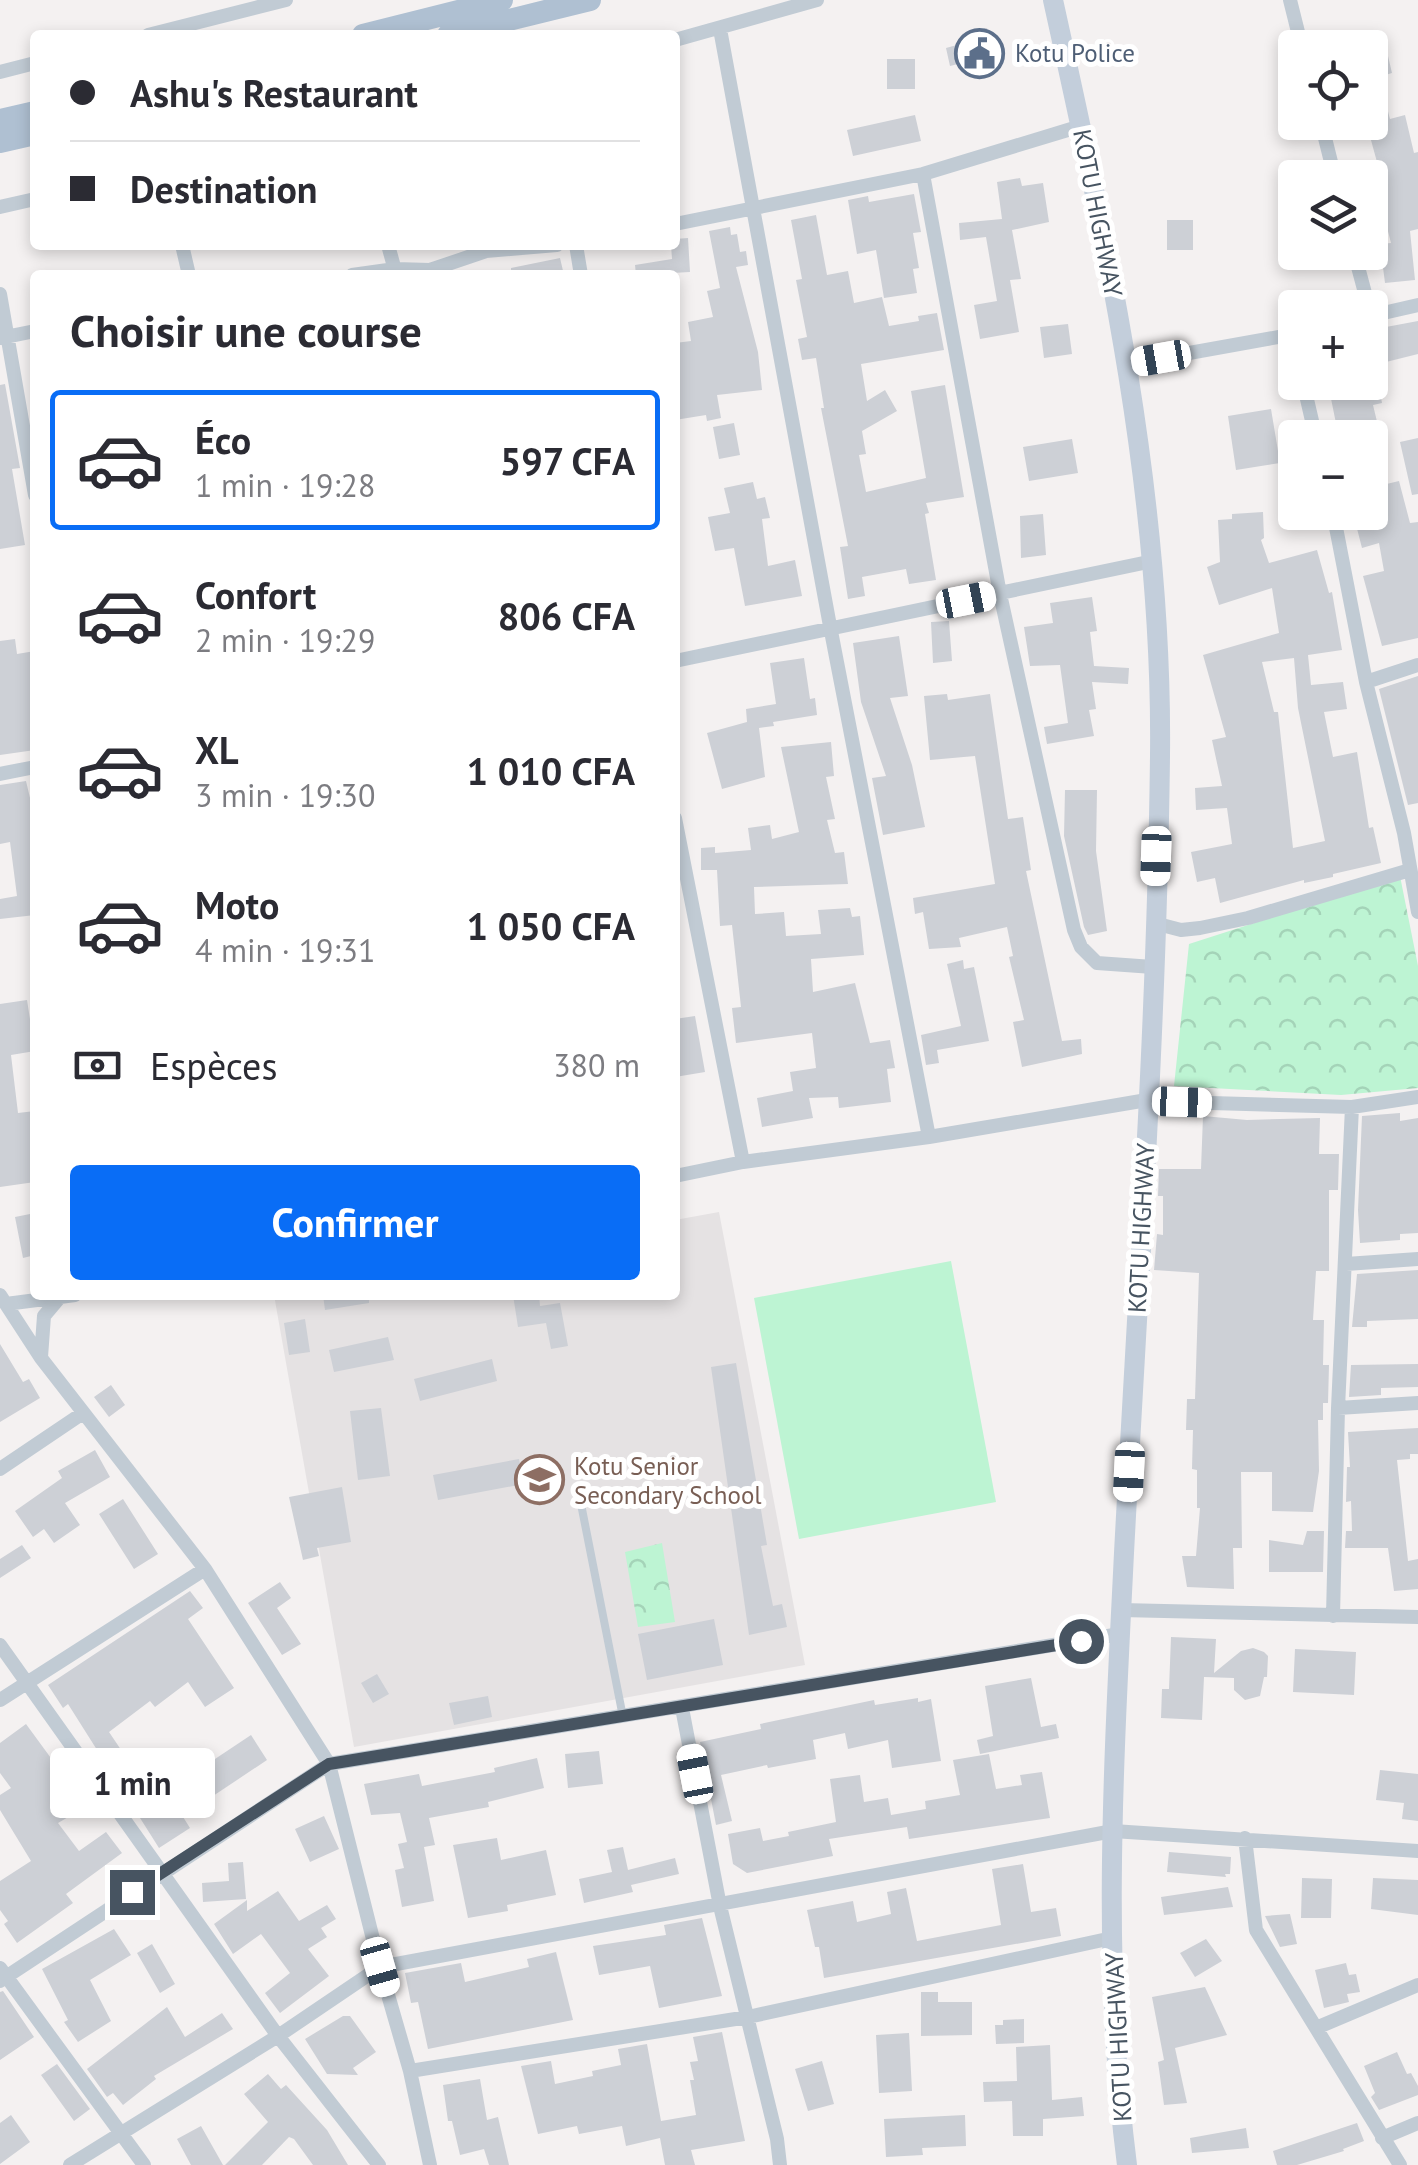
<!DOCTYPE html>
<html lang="fr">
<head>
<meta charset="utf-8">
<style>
  :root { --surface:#fff; --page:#f7f7f7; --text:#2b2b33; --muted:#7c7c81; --line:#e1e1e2; --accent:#096df6 }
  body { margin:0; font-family:"PT Sans",sans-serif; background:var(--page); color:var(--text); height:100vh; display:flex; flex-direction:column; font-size:38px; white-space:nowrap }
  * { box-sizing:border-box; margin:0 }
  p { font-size:32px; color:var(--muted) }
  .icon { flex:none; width:55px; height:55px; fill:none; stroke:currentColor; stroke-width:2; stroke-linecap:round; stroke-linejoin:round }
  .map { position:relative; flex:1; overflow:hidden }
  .panel { position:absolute; left:30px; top:270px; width:650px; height:1030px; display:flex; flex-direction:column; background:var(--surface); border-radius:10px; box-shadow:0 5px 15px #0003 }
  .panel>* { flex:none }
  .guide { position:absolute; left:30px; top:30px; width:650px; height:220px; border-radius:10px; box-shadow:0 5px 15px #0003; display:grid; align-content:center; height:220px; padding:0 40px; background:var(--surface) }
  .fabs { position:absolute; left:1278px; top:30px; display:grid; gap:20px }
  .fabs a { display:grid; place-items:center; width:110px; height:110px; border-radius:10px; background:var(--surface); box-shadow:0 5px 15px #0003; font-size:50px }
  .end { position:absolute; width:45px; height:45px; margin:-22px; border:12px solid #475461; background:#fff; box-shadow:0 0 0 5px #fff }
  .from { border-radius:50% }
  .bubble { position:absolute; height:70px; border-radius:10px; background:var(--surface); box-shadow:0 5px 15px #0003; font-size:32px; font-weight:700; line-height:70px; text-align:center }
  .car { position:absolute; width:30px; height:60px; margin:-30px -15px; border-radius:12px; box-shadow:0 0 8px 2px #0007; background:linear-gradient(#fff 24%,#345 0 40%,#fff 0 76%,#345 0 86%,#fff 0) }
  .guide b { display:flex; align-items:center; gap:35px; height:95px; font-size:38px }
  .guide b+b { border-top:2px solid var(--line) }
  .guide i { width:25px; height:25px; background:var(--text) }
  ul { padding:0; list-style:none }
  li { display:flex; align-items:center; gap:30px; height:140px; margin:0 20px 15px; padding:0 20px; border:5px solid transparent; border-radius:10px }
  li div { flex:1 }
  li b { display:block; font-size:38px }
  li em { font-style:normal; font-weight:700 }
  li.current { border-color:var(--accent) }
  li>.icon { width:90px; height:90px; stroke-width:1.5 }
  h2 { padding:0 40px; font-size:45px; line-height:120px }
  .pay { display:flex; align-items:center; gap:25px; height:110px; padding:0 40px; font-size:38px }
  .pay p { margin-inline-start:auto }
  .button { display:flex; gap:20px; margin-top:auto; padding:20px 40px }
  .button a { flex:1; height:115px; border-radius:10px; background:var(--accent); color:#fff; font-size:40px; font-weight:700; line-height:115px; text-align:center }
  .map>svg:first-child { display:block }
  .education { fill:#e5e2e3 }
  .park { fill:url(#park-crowns) }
  .pitch { fill:#bdf4d3 }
  .building { fill:#cdd0d6; fill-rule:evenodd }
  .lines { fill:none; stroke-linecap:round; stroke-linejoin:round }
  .lane { stroke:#c1cbd4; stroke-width:8 }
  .street { stroke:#c1cbd4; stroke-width:14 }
  .secondary { stroke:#c3cedb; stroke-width:20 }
  .primary { stroke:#afc0d2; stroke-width:22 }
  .route { stroke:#475461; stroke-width:12 }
  .labels { text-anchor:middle; stroke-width:10; stroke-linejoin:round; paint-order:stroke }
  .service-label { font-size:25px; fill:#4e5e75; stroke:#fff; text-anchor:start }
  .street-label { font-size:25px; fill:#475461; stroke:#fff }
  .education-label { font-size:25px; fill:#785e54; stroke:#fff; text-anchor:start }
</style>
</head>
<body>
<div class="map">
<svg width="1418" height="2165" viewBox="0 0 1418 2165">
  <defs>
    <pattern id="park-crowns" width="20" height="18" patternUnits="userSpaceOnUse" patternTransform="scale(2.5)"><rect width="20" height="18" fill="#bdf4d3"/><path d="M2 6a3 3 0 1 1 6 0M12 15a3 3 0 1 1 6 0" fill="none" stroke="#a4d3b8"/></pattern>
  </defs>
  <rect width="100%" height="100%" fill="#f4f1f1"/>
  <path class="education" d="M719,1212L805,1665L354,1747L274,1295H675V1220Z"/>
  <path class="park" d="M1400,876L1418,966V1088L1341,1095L1174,1086L1189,944Z
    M662,1543L675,1622L638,1627L625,1552Z"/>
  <path class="pitch" d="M951,1261L996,1502L799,1539L754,1298Z"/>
  <path class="building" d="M987,28L994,55L950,66L946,48L964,43L962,34Z
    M1384,39L1392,73L1379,77L1390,119L1405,115L1414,153L1418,152V229L1410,231L1415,280L1385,283L1380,244L1391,243L1375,180L1370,182V178H1345L1344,169L1377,162L1366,122H1370V42Z
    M887,59H915V89H887Z
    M915,115L921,141L853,156L847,130Z
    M1020,178L1022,186L1043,183L1049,222L1012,230L1021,279L1010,280L1019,332L980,339L974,305L997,301L986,237L960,240L959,223L1002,219L997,182Z
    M914,194L921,232L913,233L919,268L913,269L917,293L884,298L876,250L857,254L848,200L868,196L869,202Z
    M816,215L827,275L848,271L854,303L882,297L889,326L919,321L918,316L937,313L944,350L861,364L867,401L885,390L897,411L862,431L866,454L859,455L866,492L926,478L911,391L945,385L964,497L926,503L929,513L925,514L936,580L909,584L906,569L862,577L865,596L848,599L840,547L848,546L821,408H824L816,358L802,360L798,339L807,337L796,280L802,279L791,220Z
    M1167,220H1193V250H1167Z
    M730,227L731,235L737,234L740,252L746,251L748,265L736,267L758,352L762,390L717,395L721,418L707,421L706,415L675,420V343L691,341L688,322L713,317L707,291L720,288L709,231Z
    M688,238L690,272L636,275L635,265L672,259L671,245H675V239Z
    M560,258L564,275H511V268Z
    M1418,321V354L1370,366V330Z
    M1068,324L1072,354L1044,358L1040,327Z
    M1378,382L1382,403L1373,405L1381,438H1339L1328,384Z
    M5,384L20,468L12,469L25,545L0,549V385Z
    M1271,409L1280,463L1236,470L1228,416Z
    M734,423L740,455L719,459L713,427Z
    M1418,438V494L1412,495L1400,442Z
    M1072,439L1078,473L1029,481L1023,447Z
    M1399,481L1410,523L1418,522V638L1382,646L1363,576L1384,571L1379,543L1362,548L1354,517L1374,512L1370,488Z
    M753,482L757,499L765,497L770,518L762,519L768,566L795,560L802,596L745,606L734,548L715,551L708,517L730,513L724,488Z
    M1263,512L1264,538L1261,540L1269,563L1317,550L1329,593L1332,592L1342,650L1308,655L1311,685L1343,682L1347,709L1324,712L1333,757L1357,752L1369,828L1373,827L1381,863L1333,874V877L1304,883V880L1220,903L1215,878L1197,882L1191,852L1232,844L1227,808L1196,810L1195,788L1222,786L1212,740L1226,737L1203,655L1279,633L1272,588L1219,605L1207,567L1220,562L1218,520L1232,519V514ZM1294,658L1298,708L1325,841L1293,848L1278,712H1274L1262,662Z
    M1043,514L1046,555L1021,558L1020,516Z
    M1092,597L1097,631L1090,632L1094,666L1129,668L1128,684L1092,682L1096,709L1089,710L1094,736L1047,744L1044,727L1068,723L1060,665L1030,666L1024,627L1053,623L1050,603Z
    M949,621L952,661L933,663L931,622Z
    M899,636L908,696L890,698L912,765L925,827L883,835L872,778L886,776L861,702L853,643Z
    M15,639L17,654L35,651V750L0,755V641Z
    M804,658L810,699L815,698L817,715L773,722L774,726L759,728L765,777L722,789L707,733L747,722L746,709L776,704L770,663Z
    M1418,676V803L1408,805L1379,689Z
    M947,694L948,700L990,694L1008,819L1023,817L1031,870L1026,871L1062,1041L1081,1039L1082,1054L1022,1067L1013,1022L1024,1020L1009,957L1013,956L1007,927L959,938L961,947L929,949L923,912L915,914L913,898L995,884L975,756L930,760L924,696Z
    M831,742L834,776L826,777L835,819L827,820L835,853L844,852L848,884L754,887L755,914L784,912L786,936L821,934L818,910L850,908L852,917L860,916L864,955L811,959L813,992L855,983L870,1043L890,1040L895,1068L887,1069L891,1102L839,1108L838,1097L809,1098L813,1118L762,1127L757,1098L793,1091L790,1072L816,1068L812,1033L736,1043L732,1008L741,1007L732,925L720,926L717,870H701V848L715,847V853L751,850L748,828L770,825L772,839L799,832L781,747Z
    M26,781L35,819V915L0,919V899L17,896L10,842L0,844V785Z
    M1065,790H1097L1096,851L1107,931L1088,935L1084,927L1064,836Z
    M963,960L964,969L974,967L989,1041L937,1050L939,1063L926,1065L921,1035L961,1026L947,964Z
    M27,1000L35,1051L11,1055L18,1113L35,1111V1182L0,1187V1004Z
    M695,1016L705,1072L675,1077V1019Z
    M1400,1113V1121L1418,1118V1233L1400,1234V1240L1360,1243L1358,1210L1362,1116Z
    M1203,1116L1247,1120L1320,1118L1319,1154H1339L1338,1190H1329V1271H1316L1313,1320H1324L1323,1365H1329L1328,1403H1323V1420H1318L1319,1471L1313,1512L1272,1511V1472H1241L1242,1548H1233L1234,1589L1187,1587L1182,1556H1196L1200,1508H1197V1470L1192,1469L1193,1430H1186L1187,1399H1195L1199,1273L1154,1270L1157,1234L1163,1235V1196H1158L1159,1169H1201Z
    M35,1213V1255L23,1258L15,1217Z
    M1418,1270V1319L1367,1321V1327H1352L1357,1274Z
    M323,1295H369V1303L325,1310Z
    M513,1295H539L540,1306L560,1303L568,1346L551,1349L546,1323L518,1327Z
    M305,1319L310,1352L289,1355L284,1323Z
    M388,1337L394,1360L334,1372L329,1350Z
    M0,1344L23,1382L29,1379L40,1398L0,1422Z
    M492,1359L497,1381L420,1401L414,1379Z
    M736,1363L767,1545L761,1546L773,1606L782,1604L787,1627L749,1635L711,1367Z
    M1418,1364V1387L1381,1388V1395L1349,1397L1351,1365Z
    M111,1385L125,1405L109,1417L94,1397Z
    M381,1408L390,1476L358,1480L350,1411Z
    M1418,1428V1454H1410V1459L1397,1460L1408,1561L1418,1559V1589L1394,1591L1388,1548H1345L1346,1531H1352L1351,1501L1346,1502L1347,1467H1350L1348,1432Z
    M95,1450L110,1477L65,1503L80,1525L54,1543L44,1529L33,1537L15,1511L62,1478L58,1471Z
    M519,1459L524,1484L438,1500L433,1475Z
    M342,1487L351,1542L317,1548L319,1556L303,1560L289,1497Z
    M123,1499L158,1554L134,1569L99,1514Z
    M1307,1531H1324L1323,1572H1269V1540L1303,1545Z
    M22,1545L31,1558L0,1578V1559Z
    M280,1582L291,1598L277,1608L301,1644L282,1655L248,1603Z
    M190,1591L203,1608L188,1619L234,1688L205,1707L188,1682L155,1707L150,1701L109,1732L140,1778L153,1769L190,1828L159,1848L68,1704L63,1708L48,1685Z
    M714,1619L723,1665L647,1680L638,1634Z
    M1171,1637L1216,1639L1214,1673L1241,1651L1253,1648L1264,1652L1268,1656L1267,1677H1264L1260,1696L1245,1700L1234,1690V1678L1204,1677L1202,1720L1161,1718L1162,1689H1169Z
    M1295,1649L1356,1652L1354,1695L1293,1692Z
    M377,1674L389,1694L373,1703L361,1683Z
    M1031,1678L1041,1727L1056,1724L1059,1738L980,1754L977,1740L993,1736L985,1686Z
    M488,1696L492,1717L454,1725L449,1703Z
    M918,1698V1702L931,1699L941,1761L892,1768L888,1740L848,1749L845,1733L813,1740L816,1759L768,1768L767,1765L721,1775L732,1821L716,1825L700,1742L761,1729L760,1724L874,1700L875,1705Z
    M26,1724L56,1765L82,1809L58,1823L79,1851L106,1832L122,1853L66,1894L73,1903L17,1943L4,1924L8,1921L0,1910V1881L31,1861L0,1810V1795L11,1788L0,1773V1743Z
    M251,1735L267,1760L207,1800L191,1775Z
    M599,1751L603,1784L568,1788L565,1754Z
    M989,1754L996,1789L1022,1785L1020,1775L1042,1772L1050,1818L909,1839L907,1827L829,1839L833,1856L747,1873L733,1864L728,1834L760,1828L763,1841L789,1836L788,1832L836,1822L830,1779L860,1775L864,1802L888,1798L891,1815L926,1809L925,1801L960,1795L953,1760Z
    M537,1758L544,1788L488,1802L489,1807L429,1818L435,1845L424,1847L434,1901L402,1907L395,1870L404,1868L398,1844L407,1842L400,1813L371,1815L364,1784L419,1774L422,1786L495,1772L494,1768Z
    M1380,1770L1418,1774V1821L1402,1819L1404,1803L1376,1800Z
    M324,1816L339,1849L310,1862L295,1829Z
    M497,1838L501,1860L546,1850L556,1895L507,1905L508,1911L468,1918L453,1845Z
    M623,1847L628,1870L675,1858L679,1874L631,1885L633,1892L584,1903L579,1879L612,1872L607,1850Z
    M1169,1852L1231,1857L1230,1874H1225L1226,1877L1167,1872Z
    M243,1862L246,1899L203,1902L202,1883L229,1881L228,1863Z
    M1023,1864L1031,1912L1056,1908L1061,1936L824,1978L819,1947H815L807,1910L853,1901L857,1922L891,1914L887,1892L906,1888L917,1941L1001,1925L992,1869Z
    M1302,1878L1332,1879L1331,1918H1301Z
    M1373,1878L1418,1880V1915L1371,1909Z
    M1228,1887L1233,1907L1164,1915L1161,1897Z
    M278,1891L299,1921L327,1905L336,1919L321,1928L327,1937L308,1949L329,1976L280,2013L265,1993L290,1973L261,1934L233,1954L214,1924L247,1900V1911Z
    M1290,1914L1297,1944L1280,1947L1265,1916Z
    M702,1918L722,1996L659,2008L650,1966L599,1975L593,1946L666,1935L664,1925Z
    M114,1929L131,1955L90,1980L111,2021L78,2042L64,2022L68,2020L42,1969Z
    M1206,1939L1222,1961L1195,1977L1180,1953Z
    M152,1944L175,1984L160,1993L137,1953Z
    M556,1952L573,2020L428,2049L418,2002L411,2003L405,1973L461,1963L465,1982L529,1967L527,1959Z
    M1346,1963L1349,1975L1356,1974L1360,1992L1347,1994L1349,2002L1324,2008L1315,1970Z
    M1205,1987L1227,2035L1175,2048L1187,2103L1164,2105L1158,2062L1164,2060L1152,1997Z
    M3,1991L34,2037L0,2060V1992Z
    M921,1992H938V2002H972V2035L921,2036Z
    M167,2007L185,2037L222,2013L233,2029L154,2076L156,2079L123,2105L113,2093L107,2097L87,2069Z
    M343,2016H350L376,2052L353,2068L358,2075L327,2074L305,2039Z
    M1024,2019V2043L996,2044L995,2025H1003V2020Z
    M722,2032L745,2141L691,2150L695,2165H665L660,2138L626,2146L622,2126L579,2134L577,2126L538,2134L521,2066L551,2061L555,2084L593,2076L592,2071L621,2065L618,2049L647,2044L661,2121L696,2115L690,2080H694L690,2062L698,2061L693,2037Z
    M909,2033L912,2091L879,2093L876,2035Z
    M1050,2045L1052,2100L1082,2097L1084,2116L1043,2119V2136H1013L1012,2101L984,2102L983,2082L1017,2081L1016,2047Z
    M1397,2052L1407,2074L1411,2073L1418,2086V2095L1379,2110L1371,2097L1375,2093L1364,2066Z
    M822,2061L834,2104L808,2111L795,2069Z
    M57,2064L90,2109L74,2121L41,2075Z
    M268,2074L281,2089L286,2085L327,2130L348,2165H313L294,2139L289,2137L262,2165H225L268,2122L244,2094Z
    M480,2079L487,2120L498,2117L509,2165H489L484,2149L460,2155L452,2121H448L443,2085Z
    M11,2115L30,2142L0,2164V2123Z
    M965,2115L966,2146L922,2148L923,2155L886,2157L884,2119Z
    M1357,2123L1364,2141L1343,2149L1344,2151L1297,2165H1277L1273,2151Z
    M201,2126L223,2165H191L177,2139Z
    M1246,2128L1249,2148L1192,2153L1190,2138Z"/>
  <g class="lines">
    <path class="lane" d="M581,1504L623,1717"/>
    <path class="street" d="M1290,0L1302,48
      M720,29L830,626L929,1137
      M148,35L286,0
      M675,40L817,0
      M0,72L35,63
      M1321,122L1335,178
      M923,174L1000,594L1074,930L1081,947L1097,963L1153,967
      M0,207L35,199
      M675,224L923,174L1081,126
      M182,245L189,275
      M388,245L396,274
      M576,245L581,275
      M1354,252L1369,308
      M352,275L395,269L430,270L486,251L557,245
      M0,294L35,495
      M1370,316L1418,305
      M1,338L35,331
      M1128,364L1295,334
      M1303,382L1316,438
      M1333,512L1366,682L1404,833L1418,912
      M675,661L1153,561
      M1366,682L1418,665
      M0,774L35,767
      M675,818L743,1162
      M1154,923L1181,930L1200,928L1248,918L1410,870
      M675,1176L743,1162L929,1137L1141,1101L1352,1107L1418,1097
      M1346,1264L1418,1259
      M0,1295L41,1358L205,1569L329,1764L380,1967L410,2071L430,2165
      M6,1304L60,1297
      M41,1357L44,1316L60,1297L75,1295
      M1338,1408L1418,1403
      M0,1469L83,1413
      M1121,1610L1418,1617
      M1333,1616L1338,1408L1352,1107
      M0,1645L278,2036L379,2165
      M0,1700L205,1569
      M682,1708L720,1906L777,2139L780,2165
      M1245,1838L1256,1930L1400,2165
      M0,1968L144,2165
      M0,1981L329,1764L1120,1634
      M1316,2028L1418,1985
      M410,2071L748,2017L1112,1938
      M1382,2138L1418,2123
      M70,2165L278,2036L380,1967L1113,1831L1418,1851"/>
    <path class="secondary" d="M1053,0C1108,249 1163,499 1160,756C1157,1022 1138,1288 1124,1553C1114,1757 1101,1963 1127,2165"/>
    <path class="primary" d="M363,35L502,0
      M448,35L590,0
      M0,120L35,112
      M0,142L35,134"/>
  </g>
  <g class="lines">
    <path class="route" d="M132,1892L329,1764L1081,1641"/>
  </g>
  <defs>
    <symbol id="civic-ring" viewBox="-11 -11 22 22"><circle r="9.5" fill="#fff" stroke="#5c6f8a" stroke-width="1.5"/><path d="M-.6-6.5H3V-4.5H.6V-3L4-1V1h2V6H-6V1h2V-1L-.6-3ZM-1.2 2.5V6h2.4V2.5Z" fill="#5c6f8a"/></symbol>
    <symbol id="school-ring" viewBox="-11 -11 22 22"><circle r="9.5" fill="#fff" stroke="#8d6e63" stroke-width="1.5"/><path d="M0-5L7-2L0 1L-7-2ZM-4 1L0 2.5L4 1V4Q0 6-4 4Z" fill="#8d6e63"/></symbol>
  </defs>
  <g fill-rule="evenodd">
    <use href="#civic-ring" x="952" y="26" width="55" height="55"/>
    <use href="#school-ring" x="512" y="1452" width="55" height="55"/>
  </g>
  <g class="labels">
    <g class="service-label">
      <text x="1015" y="62">Kotu Police</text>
    </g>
    <g class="street-label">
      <text transform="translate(1098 213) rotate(79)" y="9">KOTU HIGHWAY</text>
      <text transform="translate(1141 1228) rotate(-87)" y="9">KOTU HIGHWAY</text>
      <text transform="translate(1118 2037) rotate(-93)" y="9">KOTU HIGHWAY</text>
    </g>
    <g class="education-label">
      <text x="574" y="1475">Kotu Senior<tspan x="574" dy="29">Secondary School</tspan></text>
    </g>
  </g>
</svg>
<div class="fabs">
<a><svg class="icon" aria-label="locate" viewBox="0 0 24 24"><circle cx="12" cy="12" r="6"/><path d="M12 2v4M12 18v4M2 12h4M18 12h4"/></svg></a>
<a><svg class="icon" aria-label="layers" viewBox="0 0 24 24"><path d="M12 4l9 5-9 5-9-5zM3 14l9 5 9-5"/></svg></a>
<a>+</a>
<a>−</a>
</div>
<i class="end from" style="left:1081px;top:1641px"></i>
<i class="end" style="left:132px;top:1892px"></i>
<div class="bubble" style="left:50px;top:1748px;width:165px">1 min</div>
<i class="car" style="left:1161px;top:358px;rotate:260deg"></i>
<i class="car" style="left:966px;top:600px;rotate:79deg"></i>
<i class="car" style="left:1156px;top:856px;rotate:182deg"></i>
<i class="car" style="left:1182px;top:1102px;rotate:92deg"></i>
<i class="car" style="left:1129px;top:1472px;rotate:183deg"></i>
<i class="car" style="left:695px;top:1774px;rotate:349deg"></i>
<i class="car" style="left:380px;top:1967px;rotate:164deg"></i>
<div class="guide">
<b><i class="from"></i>Ashu's Restaurant</b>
<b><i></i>Destination</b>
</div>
<section class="panel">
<h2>Choisir une course</h2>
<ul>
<li class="current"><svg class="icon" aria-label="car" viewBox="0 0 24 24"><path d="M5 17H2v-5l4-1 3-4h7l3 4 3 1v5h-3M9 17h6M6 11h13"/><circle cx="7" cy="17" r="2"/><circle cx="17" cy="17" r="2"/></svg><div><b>Éco</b><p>1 min · 19:28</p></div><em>597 CFA</em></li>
<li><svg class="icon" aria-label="car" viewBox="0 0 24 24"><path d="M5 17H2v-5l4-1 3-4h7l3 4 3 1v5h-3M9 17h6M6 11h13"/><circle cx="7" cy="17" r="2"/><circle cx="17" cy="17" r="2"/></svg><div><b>Confort</b><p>2 min · 19:29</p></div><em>806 CFA</em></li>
<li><svg class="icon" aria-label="car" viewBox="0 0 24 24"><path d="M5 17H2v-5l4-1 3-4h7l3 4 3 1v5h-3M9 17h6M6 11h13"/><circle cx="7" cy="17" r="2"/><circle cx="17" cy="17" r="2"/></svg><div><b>XL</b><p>3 min · 19:30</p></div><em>1 010 CFA</em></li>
<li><svg class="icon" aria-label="car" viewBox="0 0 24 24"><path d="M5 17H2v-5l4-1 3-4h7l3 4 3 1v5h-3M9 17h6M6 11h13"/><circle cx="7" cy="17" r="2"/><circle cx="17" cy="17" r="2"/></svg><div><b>Moto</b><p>4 min · 19:31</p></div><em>1 050 CFA</em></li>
</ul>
<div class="pay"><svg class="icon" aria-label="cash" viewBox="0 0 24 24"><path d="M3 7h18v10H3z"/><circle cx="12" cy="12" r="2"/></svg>Espèces<p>380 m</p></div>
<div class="button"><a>Confirmer</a></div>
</section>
</div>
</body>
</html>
